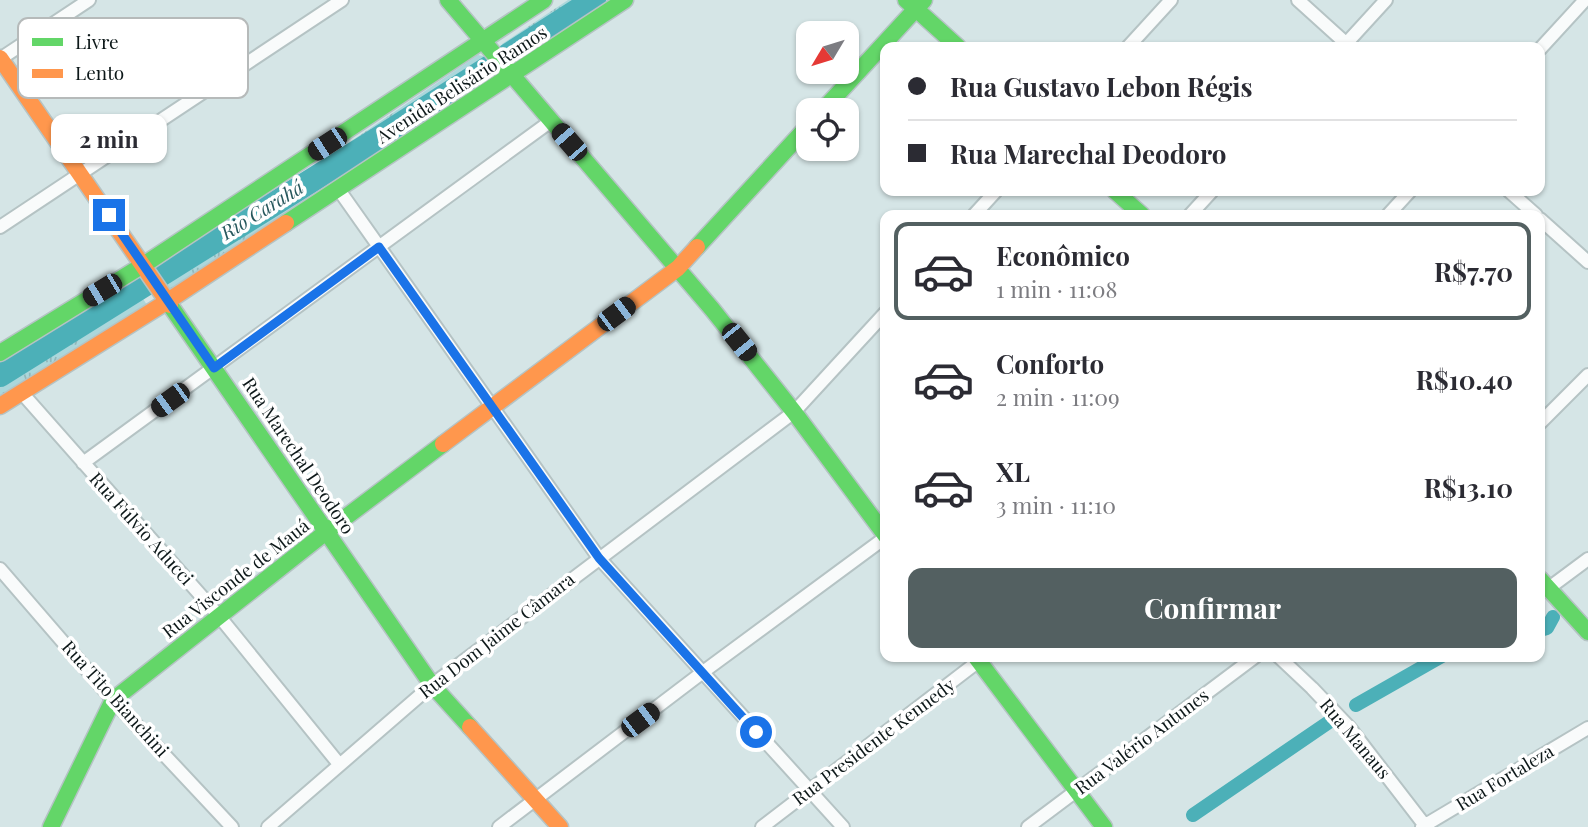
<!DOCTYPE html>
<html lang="pt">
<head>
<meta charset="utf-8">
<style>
  :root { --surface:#fff; --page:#f7f7f7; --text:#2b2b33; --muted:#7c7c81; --line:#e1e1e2; --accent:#536061 }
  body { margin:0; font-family:"Playfair Display",serif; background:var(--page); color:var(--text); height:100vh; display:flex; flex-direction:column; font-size:26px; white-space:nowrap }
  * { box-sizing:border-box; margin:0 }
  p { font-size:23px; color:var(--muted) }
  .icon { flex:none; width:38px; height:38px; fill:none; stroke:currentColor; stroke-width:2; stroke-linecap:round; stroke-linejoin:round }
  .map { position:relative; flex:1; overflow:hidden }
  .details { position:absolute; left:880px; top:210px; width:665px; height:452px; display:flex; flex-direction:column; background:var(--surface); border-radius:14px; box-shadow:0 2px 5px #0004 }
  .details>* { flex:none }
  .guide { position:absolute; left:880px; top:42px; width:665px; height:154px; border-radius:14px; box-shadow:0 2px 5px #0004; display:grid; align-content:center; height:154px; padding:0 28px; background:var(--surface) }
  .needle { width:46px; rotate:232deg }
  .buttons { position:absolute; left:796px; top:21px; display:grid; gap:14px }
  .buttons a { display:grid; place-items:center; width:63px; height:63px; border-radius:14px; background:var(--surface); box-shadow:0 2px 5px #0004; font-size:35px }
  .end { position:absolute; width:32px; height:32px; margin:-16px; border:9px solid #1a73e8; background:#fff; box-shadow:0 0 0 4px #fff }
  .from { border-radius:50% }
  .bubble { position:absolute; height:49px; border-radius:14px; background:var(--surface); box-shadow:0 2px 5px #0004; font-size:23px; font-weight:700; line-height:49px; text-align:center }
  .car { position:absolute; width:21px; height:42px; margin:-21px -10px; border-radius:9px; box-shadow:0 0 5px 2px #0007; background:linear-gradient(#222 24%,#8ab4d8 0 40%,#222 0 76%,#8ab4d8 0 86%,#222 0) }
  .guide b { display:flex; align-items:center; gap:24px; height:66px; font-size:26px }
  .guide b+b { border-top:2px solid var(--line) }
  .guide i { width:18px; height:18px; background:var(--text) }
  ul { padding:12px 0 0; list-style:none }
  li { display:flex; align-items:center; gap:21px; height:98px; margin:0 14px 10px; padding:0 14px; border:4px solid transparent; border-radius:14px }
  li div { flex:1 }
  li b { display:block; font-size:26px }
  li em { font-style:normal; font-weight:700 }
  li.on { border-color:var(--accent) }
  li>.icon { width:63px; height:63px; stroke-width:1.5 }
  .action { display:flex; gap:14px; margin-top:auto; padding:14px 28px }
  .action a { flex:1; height:80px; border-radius:14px; background:var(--accent); color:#fff; font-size:28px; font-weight:700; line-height:80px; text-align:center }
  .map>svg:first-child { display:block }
  .grass { fill:url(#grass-tufts) }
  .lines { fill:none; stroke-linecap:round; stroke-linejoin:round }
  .canal { stroke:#4cb0b8; stroke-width:14 }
  .river { stroke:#4cb0b8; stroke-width:24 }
  .street-casing { stroke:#b5c3c4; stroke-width:16 }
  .fast-casing { stroke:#b5c3c4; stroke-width:19 }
  .slow-casing { stroke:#b5c3c4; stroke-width:19 }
  .street { stroke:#f9fbfb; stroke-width:12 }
  .fast { stroke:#63d668; stroke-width:16 }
  .slow { stroke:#ff974d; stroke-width:16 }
  .route { stroke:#1a73e8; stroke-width:9 }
  .labels { text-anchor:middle; stroke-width:7; stroke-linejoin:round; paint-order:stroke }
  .street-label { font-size:18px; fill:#0d1819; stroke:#fff }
  .water-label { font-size:19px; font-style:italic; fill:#27585d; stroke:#fff }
  .key { fill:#fff; stroke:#b6baba; stroke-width:2 }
  .key-label { font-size:19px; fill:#0d1819 }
</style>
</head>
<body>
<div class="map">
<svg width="1588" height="827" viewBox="0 0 1588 827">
  <defs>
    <pattern id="grass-tufts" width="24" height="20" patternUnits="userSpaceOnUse" patternTransform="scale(1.75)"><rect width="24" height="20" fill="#abd7db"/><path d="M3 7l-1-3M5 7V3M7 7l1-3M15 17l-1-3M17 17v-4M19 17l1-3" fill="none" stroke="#92b8bb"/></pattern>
  </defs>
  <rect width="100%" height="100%" fill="#d5e5e6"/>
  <path class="grass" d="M568,0H610L513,63L501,47L502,44Z
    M478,55L483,56L499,77L166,296L150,274L288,184Z
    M133,283L147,305L0,398V365Z"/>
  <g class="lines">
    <path class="canal" d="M1540,630L1547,628L1553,617
      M1356,705L1442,656
      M1193,815L1329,722"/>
    <path class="river" d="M0,375L381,137L594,0"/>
    <defs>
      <path id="street" d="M1298,0L1350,47
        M1128,47L1171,0
        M1343,47L1386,0
        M1540,49L1585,0
        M0,59L89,0
        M339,190L599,558L843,827
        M1509,191L1536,215
        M974,215L996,191
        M1190,215L1212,191
        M1388,215L1410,191
        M1540,219L1588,262
        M0,227L342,0
        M22,393L219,616L339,764
        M1540,423L1588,375
        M83,463L551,121
        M0,569L113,700L232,827
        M1549,588L1588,559
        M1278,656L1312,688L1349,727L1426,827
        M268,827L432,685L794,412L886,312
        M499,827L703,672L886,537
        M762,827L984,657
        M1028,827L1256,656
        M1422,827L1588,728"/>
      <path id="fast" d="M448,0L712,309L794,412L886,536
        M906,0L958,47
        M823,110L924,0
        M1115,191L1142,215
        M286,223L625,0
        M697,247L808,126
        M170,305L432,685L470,727
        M0,353L148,262L544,0
        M1540,579L1588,632
        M975,656L1104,827
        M51,827L113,700L326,532L443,444"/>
      <path id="slow" d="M0,58L170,305
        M0,406L168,301L286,223
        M443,444L678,268L697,247
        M470,727L560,827"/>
    </defs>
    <use href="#street" class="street-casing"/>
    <use href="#fast" class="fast-casing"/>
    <use href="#slow" class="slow-casing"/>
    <use href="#street" class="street"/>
    <use href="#fast" class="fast"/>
    <use href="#slow" class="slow"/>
  </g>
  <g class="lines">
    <path class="route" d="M109,215L214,368L379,247L599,558L756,732"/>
  </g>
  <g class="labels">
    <g class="street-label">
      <text transform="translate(462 85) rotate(-33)" y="6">Avenida Belisário Ramos</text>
      <text transform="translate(298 456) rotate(56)" y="6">Rua Marechal Deodoro</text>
      <text transform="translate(141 529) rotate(48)" y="6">Rua Fúlvio Aducci</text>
      <text transform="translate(236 579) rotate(-38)" y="6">Rua Visconde de Mauá</text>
      <text transform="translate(497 636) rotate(-38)" y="6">Rua Dom Jaime Câmara</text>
      <text transform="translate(115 699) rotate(48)" y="6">Rua Tito Bianchini</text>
      <text transform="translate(1355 739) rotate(50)" y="6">Rua Manaus</text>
      <text transform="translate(874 742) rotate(-37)" y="6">Rua Presidente Kennedy</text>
      <text transform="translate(1142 742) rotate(-37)" y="6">Rua Valério Antunes</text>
      <text transform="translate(1505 778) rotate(-31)" y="6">Rua Fortaleza</text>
    </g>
    <g class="water-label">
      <text transform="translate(262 210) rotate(-32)" y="7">Rio Carahá</text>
    </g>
  </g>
  <rect x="18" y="18" width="230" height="80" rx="10" class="key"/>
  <rect x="32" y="38" width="31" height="8" fill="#63d668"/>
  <rect x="32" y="69" width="31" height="9" fill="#ff974d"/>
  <g class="key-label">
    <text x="75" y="49">Livre</text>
    <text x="75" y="80">Lento</text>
  </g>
</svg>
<div class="buttons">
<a><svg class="needle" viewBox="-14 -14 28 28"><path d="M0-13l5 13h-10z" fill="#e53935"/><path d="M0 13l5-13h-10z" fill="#7c7c81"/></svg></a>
<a><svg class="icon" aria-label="locate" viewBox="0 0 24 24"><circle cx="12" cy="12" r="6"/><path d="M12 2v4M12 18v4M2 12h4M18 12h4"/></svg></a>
</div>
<i class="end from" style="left:756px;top:732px"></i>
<i class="end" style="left:109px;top:215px"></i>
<div class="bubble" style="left:51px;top:114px;width:116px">2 min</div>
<i class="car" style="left:569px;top:142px;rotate:319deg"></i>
<i class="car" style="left:327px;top:144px;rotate:237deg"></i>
<i class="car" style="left:102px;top:290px;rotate:239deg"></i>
<i class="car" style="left:616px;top:314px;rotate:53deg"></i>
<i class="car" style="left:739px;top:342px;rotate:141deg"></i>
<i class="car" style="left:170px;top:400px;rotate:234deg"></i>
<i class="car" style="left:640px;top:720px;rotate:53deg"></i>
<div class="guide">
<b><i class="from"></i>Rua Gustavo Lebon Régis</b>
<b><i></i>Rua Marechal Deodoro</b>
</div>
<section class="details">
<ul>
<li class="on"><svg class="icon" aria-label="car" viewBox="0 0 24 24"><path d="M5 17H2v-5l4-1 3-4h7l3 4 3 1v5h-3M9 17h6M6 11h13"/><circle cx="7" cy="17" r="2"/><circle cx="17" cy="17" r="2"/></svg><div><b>Econômico</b><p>1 min · 11:08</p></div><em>R$7.70</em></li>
<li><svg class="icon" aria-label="car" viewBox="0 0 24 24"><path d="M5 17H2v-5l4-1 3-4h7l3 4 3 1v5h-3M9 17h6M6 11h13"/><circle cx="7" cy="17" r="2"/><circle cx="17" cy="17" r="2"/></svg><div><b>Conforto</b><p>2 min · 11:09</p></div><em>R$10.40</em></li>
<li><svg class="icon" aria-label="car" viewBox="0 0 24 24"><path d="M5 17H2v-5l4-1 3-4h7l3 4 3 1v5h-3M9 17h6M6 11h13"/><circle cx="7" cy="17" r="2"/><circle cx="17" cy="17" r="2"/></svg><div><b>XL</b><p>3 min · 11:10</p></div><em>R$13.10</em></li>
</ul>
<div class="action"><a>Confirmar</a></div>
</section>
</div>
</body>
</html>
